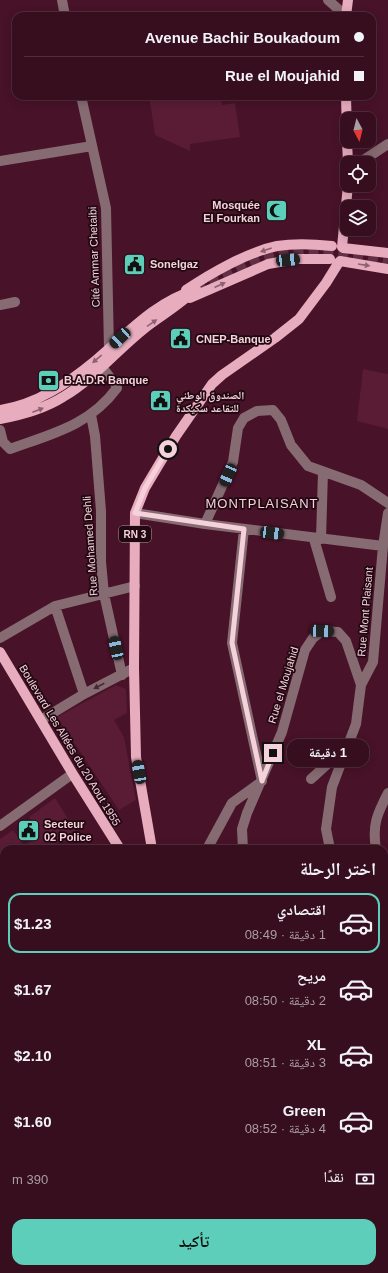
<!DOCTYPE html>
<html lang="ar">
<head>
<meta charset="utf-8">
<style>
  :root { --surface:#360e1e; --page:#411c2b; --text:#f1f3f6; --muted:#aa9ca4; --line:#502e3c; --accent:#5dceb9 }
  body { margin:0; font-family:Helvetica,"Noto Naskh Arabic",sans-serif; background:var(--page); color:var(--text); direction:rtl; height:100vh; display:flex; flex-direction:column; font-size:15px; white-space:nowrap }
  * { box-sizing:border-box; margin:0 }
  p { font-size:13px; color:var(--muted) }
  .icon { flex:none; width:22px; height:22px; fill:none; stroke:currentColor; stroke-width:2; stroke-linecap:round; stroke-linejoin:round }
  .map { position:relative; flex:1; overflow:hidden; direction:ltr }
  .sheet { position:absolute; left:0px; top:845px; width:388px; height:428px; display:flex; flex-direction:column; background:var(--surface); border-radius:12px 12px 0 0; box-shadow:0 2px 10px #0003,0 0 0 1px var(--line); direction:rtl }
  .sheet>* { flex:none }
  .banner { position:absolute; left:12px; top:12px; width:364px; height:88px; border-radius:12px; box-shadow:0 2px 10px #0003,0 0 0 1px var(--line); direction:rtl; display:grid; align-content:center; height:88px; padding:0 12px; background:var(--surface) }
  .needle { width:26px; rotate:173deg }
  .fabs { position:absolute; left:340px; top:112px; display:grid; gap:8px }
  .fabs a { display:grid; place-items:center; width:36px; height:36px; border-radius:8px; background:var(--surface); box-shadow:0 2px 10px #0003,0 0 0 1px var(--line); font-size:20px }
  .end { position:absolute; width:18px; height:18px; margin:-9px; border:5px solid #f5d1db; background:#111; box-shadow:0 0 0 2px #111 }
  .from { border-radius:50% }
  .bubble { position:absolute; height:28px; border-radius:12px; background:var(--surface); box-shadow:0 2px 10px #0003,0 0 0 1px var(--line); font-size:13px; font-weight:800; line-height:28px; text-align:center; direction:rtl }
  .car { position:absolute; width:12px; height:24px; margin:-12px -6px; border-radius:5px; box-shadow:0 0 3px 1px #0007; background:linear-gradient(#222 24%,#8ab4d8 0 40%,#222 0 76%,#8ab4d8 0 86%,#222 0) }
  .banner b { display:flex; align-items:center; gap:14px; height:38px; font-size:15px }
  .banner b+b { border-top:1px solid var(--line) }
  .banner i { width:10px; height:10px; background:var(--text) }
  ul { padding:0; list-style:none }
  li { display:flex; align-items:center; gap:12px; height:60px; margin:0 8px 6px; padding:0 4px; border:2px solid transparent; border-radius:12px }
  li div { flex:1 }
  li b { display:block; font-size:15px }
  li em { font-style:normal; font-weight:800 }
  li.on { border-color:var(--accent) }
  li>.icon { width:36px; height:36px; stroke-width:1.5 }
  h2 { padding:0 12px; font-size:18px; line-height:48px }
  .pay { display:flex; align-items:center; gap:10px; height:44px; padding:0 12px; font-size:15px }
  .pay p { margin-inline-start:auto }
  .button { display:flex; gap:8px; margin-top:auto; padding:8px 12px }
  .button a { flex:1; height:46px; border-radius:12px; background:var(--accent); color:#111; font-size:16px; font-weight:800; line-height:46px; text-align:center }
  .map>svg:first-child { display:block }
  .built { fill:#591c34 }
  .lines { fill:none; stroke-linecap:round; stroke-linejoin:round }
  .major-tunnel { stroke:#622f43; stroke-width:10; stroke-dasharray:10 5; stroke-linecap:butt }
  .minor { stroke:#876b73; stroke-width:10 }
  .major { stroke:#e7acbe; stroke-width:10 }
  .oneway { fill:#8d6270 }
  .oneway2 { fill:#442b33 }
  .route { stroke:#f5d1db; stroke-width:5 }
  .labels { text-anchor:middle; stroke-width:3.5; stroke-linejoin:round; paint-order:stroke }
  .shield { fill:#200811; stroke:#b5959e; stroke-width:1 }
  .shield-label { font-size:10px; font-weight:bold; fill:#f5d1db }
  .poi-label { font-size:11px; font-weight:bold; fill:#f5d1db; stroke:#200811; text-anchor:start }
  .street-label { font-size:11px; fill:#f5d1db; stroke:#200811 }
  .quarter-label { font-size:13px; letter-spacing:1px; fill:#f5d1db; stroke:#200811 }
</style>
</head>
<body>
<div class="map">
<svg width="388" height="1273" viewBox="0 0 388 1273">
  <rect width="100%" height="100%" fill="#481228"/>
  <path class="built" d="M149,96H221L222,105L235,103L240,137L190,144V151L155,135Z
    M363,369L388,374V429L357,421Z
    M116,685L126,689L127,713L114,720L124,737L136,800L119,810L57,717Z
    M55,798L78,835L43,849H29L26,844L40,837L29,817Z
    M13,830L26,849H4V976L0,972V839Z"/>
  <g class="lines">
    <path class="major-tunnel" d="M196,289C221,277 246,263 272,256C310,245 351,253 388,261"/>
    <path class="minor" d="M62,0L65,16
      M328,0L346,16
      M81,96L106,208L109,349
      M0,161L92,146
      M359,163L388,144
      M0,305L15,302
      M91,415L95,436L101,511V562L104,594L122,675
      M0,430L3,442L10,449C51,434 89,426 117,388L116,385L102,367
      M135,513L205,524L383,546
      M205,524L233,462L238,428L244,418L257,411L273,410L281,420L291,445L308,466L361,485L388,503
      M244,529L232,643L262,781
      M314,539L331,597
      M321,539L323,472
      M55,606L84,694
      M0,638L55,606L135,586
      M41,720L84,694L134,668
      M311,779L346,747
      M0,826L68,777
      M207,849L232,803L261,782
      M243,849L242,829L247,813L282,732L305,650L313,638L322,631L338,632L346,641L361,685
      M330,849L326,829L332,787L356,724L361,685L373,662L383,546L388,513
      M376,849C372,825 377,814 388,793
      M384,960L388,967
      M384,1068L388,1075
      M384,1117L388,1115
      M384,1146L388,1153
      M384,1235L388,1242
      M135,1269L137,1273
      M198,1269L201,1273
      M249,1269L251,1273
      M323,1269L326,1273
      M342,1273L349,1269"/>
    <path class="major" d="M346,16L348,0
      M346,96L347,135
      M347,141L348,163
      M342,247L348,185
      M343,248L388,253
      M340,261L388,269
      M186,290C211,273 248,252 277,246C295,243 314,244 332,246
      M190,298L268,264L297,259H330
      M0,410C37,404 67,384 96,360C127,334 155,302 195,290
      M0,419C22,415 44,409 63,397C94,379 117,350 145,328C162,315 181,304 196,289
      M0,652L74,776L120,849
      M152,849L136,757L134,668L135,513L145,488L176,436L212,384L222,375L275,338L299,319L326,283L339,262
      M0,988L4,991
      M0,1124L4,1119
      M366,1269L368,1273"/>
  </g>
  <defs><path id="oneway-solid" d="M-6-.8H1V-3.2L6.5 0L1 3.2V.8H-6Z"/></defs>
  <g class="oneway">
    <use href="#oneway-solid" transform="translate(266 250) rotate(161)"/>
    <use href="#oneway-solid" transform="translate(364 265) rotate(9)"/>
    <use href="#oneway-solid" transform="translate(220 285) rotate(-24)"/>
    <use href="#oneway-solid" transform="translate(152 323) rotate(-34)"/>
    <use href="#oneway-solid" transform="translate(97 359) rotate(140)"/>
    <use href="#oneway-solid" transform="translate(38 410) rotate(-21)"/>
  </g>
  <use class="oneway2" href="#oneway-solid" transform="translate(99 686) rotate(153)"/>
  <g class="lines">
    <path class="route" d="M168,449L145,488L135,513L244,529L232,643L262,781L273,753"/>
  </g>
  <defs>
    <symbol id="mosque-square" viewBox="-11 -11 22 22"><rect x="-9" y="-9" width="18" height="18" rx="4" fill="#5dceb9" stroke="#200811"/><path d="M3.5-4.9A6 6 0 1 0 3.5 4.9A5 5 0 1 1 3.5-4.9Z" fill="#111"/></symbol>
    <symbol id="civic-square" viewBox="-11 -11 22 22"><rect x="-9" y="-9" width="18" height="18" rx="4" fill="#5dceb9" stroke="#200811"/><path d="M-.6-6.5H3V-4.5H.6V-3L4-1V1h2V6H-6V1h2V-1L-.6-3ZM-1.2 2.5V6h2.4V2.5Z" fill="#111"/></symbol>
    <symbol id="bank-square" viewBox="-11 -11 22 22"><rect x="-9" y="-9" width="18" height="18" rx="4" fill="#5dceb9" stroke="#200811"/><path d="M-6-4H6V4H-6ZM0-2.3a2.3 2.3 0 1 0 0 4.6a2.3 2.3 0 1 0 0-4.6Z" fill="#111"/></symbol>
  </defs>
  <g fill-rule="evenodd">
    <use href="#mosque-square" x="264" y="198" width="25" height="25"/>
    <use href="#civic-square" x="122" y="252" width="25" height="25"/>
    <use href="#civic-square" x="168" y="326" width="25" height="25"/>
    <use href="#bank-square" x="36" y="368" width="25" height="25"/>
    <use href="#civic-square" x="148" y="388" width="25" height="25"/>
    <use href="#civic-square" x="16" y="818" width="25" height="25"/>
  </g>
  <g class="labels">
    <rect class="shield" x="119" y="526" width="32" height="16" rx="3"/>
    <g class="shield-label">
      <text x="135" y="538">RN 3</text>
    </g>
    <g class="poi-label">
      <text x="260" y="209" text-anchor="end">Mosquée<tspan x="260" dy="13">El Fourkan</tspan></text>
      <text x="150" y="268">Sonelgaz</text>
      <text x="196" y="343">CNEP-Banque</text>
      <text x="64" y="384">B.A.D.R Banque</text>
      <text x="176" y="399">الصندوق الوطني<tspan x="176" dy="13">للتقاعد سكيكدة</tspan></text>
      <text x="44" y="828">Secteur<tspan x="44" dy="13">02 Police</tspan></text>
    </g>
    <g class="street-label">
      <text transform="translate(94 257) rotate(-92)" y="4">Cité Ammar Chetaibi</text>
      <text transform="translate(90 546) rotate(-94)" y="4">Rue Mohamed Dehli</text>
      <text transform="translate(365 612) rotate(-85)" y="4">Rue Mont Plaisant</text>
      <text transform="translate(283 685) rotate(-73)" y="4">Rue el Moujahid</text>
      <text transform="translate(70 745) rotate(59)" y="4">Boulevard Les Allées du 20 Aout 1955</text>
    </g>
    <g class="quarter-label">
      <text x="262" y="508">MONTPLAISANT</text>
    </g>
  </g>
</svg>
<div class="fabs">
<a><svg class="needle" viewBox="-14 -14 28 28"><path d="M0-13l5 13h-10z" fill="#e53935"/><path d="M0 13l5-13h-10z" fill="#aa9ca4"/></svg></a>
<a><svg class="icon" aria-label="locate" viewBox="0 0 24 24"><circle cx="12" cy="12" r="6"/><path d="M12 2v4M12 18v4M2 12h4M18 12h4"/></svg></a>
<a><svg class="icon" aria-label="layers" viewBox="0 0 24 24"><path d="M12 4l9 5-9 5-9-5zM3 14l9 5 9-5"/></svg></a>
</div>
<i class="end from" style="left:168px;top:449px"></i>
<i class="end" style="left:273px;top:753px"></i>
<div class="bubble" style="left:287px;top:739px;width:82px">1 دقيقة</div>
<i class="car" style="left:288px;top:260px;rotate:84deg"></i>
<i class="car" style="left:120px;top:338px;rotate:227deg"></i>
<i class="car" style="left:228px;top:475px;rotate:204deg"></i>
<i class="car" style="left:272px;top:533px;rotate:97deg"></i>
<i class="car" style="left:322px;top:631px;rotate:92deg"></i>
<i class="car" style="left:116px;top:648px;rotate:348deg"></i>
<i class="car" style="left:139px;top:772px;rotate:350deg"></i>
<div class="banner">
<b><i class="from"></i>Avenue Bachir Boukadoum</b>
<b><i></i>Rue el Moujahid</b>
</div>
<section class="sheet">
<h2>اختر الرحلة</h2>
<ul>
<li class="on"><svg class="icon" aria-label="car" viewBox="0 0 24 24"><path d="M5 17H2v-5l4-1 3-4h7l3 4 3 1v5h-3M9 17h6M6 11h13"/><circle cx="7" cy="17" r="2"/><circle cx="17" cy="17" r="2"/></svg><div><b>اقتصادي</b><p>1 دقيقة · 08:49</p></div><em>$1.23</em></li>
<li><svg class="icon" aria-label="car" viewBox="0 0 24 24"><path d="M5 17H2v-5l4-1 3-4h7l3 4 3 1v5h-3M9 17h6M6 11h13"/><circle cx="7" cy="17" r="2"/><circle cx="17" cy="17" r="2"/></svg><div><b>مريح</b><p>2 دقيقة · 08:50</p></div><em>$1.67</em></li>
<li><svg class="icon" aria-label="car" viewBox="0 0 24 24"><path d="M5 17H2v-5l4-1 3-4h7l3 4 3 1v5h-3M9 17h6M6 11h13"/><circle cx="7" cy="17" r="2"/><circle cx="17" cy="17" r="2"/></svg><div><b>XL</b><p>3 دقيقة · 08:51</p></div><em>$2.10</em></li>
<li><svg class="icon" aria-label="car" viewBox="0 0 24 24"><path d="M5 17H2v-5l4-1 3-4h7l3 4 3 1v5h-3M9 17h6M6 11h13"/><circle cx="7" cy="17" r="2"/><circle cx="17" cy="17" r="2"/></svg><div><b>Green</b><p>4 دقيقة · 08:52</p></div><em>$1.60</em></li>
</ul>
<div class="pay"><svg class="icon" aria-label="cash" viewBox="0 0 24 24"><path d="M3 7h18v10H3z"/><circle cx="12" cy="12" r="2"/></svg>نقدًا<p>390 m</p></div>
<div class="button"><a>تأكيد</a></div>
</section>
</div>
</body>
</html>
